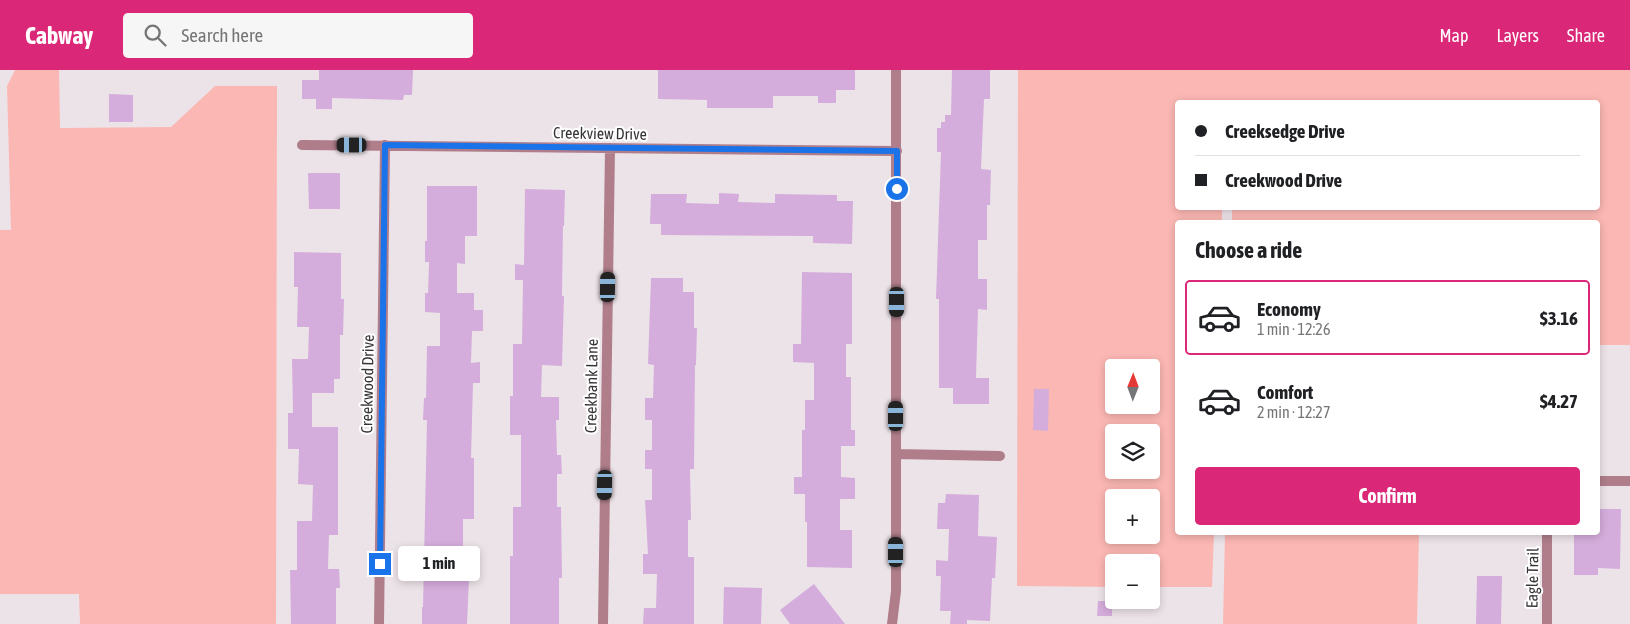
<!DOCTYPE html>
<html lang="en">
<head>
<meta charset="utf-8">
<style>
  :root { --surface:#fff; --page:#f6f6f6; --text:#202124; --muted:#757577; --line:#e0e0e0; --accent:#db2777 }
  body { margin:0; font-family:"Asap Condensed",sans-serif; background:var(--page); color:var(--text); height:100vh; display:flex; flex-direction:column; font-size:19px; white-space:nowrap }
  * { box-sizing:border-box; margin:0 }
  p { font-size:16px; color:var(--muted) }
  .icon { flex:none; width:28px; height:28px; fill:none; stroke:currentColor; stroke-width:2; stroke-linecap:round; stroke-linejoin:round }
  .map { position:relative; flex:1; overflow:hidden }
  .panel { position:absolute; left:1175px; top:150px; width:425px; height:315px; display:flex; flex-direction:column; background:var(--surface); border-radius:5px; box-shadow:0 2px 8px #0003 }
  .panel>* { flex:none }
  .hud { position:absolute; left:1175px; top:30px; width:425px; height:110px; border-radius:5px; box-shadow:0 2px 8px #0003; display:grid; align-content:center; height:110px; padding:0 20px; background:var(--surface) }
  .needle { width:32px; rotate:1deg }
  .tools { position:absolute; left:1105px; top:289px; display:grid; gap:10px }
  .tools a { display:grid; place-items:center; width:55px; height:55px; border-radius:5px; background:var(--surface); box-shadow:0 2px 8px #0003; font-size:25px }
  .end { position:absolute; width:22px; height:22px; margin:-11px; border:6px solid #1a73e8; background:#fff; box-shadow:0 0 0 2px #fff }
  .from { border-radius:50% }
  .bubble { position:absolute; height:35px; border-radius:5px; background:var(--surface); box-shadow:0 2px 8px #0003; font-size:16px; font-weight:700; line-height:35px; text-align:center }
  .car { position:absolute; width:15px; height:30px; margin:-15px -8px; border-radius:6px; box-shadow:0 0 4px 1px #0007; background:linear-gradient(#222 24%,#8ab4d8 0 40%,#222 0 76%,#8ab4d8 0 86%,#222 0) }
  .hud b { display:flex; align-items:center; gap:18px; height:48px; font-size:19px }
  .hud b+b { border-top:1px solid var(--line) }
  .hud i { width:12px; height:12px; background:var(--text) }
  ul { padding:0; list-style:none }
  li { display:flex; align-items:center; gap:15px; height:75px; margin:0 10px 8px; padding:0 10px; border:2px solid transparent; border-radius:5px }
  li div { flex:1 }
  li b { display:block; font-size:19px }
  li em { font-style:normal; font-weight:700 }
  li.on { border-color:var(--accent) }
  li>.icon { width:45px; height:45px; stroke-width:1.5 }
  h2 { padding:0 20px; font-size:22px; line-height:60px }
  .action { display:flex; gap:10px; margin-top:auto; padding:10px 20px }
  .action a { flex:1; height:58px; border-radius:5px; background:var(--accent); color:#fff; font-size:20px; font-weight:700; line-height:58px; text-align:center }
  header { display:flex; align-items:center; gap:30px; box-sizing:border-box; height:70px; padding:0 25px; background:var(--accent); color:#fff }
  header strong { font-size:24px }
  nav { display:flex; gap:28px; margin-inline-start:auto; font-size:18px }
  .search { width:350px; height:45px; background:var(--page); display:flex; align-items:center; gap:12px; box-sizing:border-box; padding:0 18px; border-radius:5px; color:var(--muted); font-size:19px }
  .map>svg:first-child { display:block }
  .green { fill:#fbb7b3; fill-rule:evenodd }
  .building { fill:#d5addc }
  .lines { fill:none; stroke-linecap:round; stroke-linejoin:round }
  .street { stroke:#af7e8a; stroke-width:10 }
  .route { stroke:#1a73e8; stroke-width:6 }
  .labels { text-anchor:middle; stroke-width:4; stroke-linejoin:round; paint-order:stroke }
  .street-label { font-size:16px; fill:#363335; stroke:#fff }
</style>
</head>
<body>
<header>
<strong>Cabway</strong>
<div class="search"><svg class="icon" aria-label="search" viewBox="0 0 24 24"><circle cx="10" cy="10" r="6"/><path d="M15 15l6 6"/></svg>Search here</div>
<nav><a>Map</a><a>Layers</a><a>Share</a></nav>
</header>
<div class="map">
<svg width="1630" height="554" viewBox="0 0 1630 554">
  <rect width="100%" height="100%" fill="#ece3e8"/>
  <path class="green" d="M15,0H59L60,58L171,57L215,16H277L276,554H80L79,524H0V160H11L7,16Z
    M1018,0H1630V275H1598V152H1232V138H1598V32H1178V138H1222V152H1178V462L1214,463L1212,517H1151V492H1114V517L1017,516ZM1114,298H1151V335H1114ZM1114,362H1151V400H1114ZM1114,428H1151V465H1114Z
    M1225,463H1419L1417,554H1223Z"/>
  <path class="building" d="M319,0H413L412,25H404L403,30L332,28V39H316V29H302V10H319Z
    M658,0H855V20H836V33H818V26H773V38H707V30L658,29Z
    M952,0H990V29H984L981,99L991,100L990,135H987V170H978V209H987V240L978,239L976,308H989V334H953V318H939V229H936L941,82H937V58H941V52H945V45H951Z
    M109,24L133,25V52H109Z
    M308,103H340V139H309Z
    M427,116H477V166H465V194L457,193V223H474V240H483V261H472L471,293L480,292V313H473L471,388H474V449H463V486H470L467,554H422V537H423L427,350H423L424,328H426L427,276H440V243L425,242V223H428L429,192H425V171H427Z
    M525,119L565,120L564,156H563L562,226H564L562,296L542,295L541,327H559V350H556L557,385H561L562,404H557V437H561L562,508H559V554H510V486H513V437H521V365H510V326H513V274H522L523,210H515V194L524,195Z
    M719,123L739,124L738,132L775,133V124L837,125V131H853L852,174L813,173V166L661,165V154H650L651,124H687L686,133L719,134Z
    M294,182L341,183V229H344L343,265H340V309H334V323H312V357H338V465H329L328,499H339L340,518H336V554H291L290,500H297V451H312L313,415L298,414L299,379H288V343H293L292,289H308L309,257H297L298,217H294Z
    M802,202L852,203V274H846V307H851V360H855V376H841V407L855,408V429H840V460H852V498L807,497V452H805V424H794V407H802V360H805V330H814V293L793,292V274H801Z
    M651,208H683V222H694V258H697L696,295H695L694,399H690L691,450H688V487H694V554H643L644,538H656L657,504H643V484H648L645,430H652V399H645V380H652V350H645V328H653L654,295L648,294Z
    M1034,319H1049L1048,361L1033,360Z
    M946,424L979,425L978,466L997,467L995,508H992L990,551L967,550V554H950L951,541H940L941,506H936V490L948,491L949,459H937L938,433H945Z
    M1598,439H1621L1620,499L1598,498V505H1574V462H1598Z
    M1477,506H1502L1501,554H1476Z
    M814,514L845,554H790L780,540Z
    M724,517L762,518L761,554H723Z
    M1098,531H1112V546H1097Z"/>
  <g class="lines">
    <path class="street" d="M302,75L897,81
      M896,384L1000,386
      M1598,411H1630
      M379,554L385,75
      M603,554L610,78
      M892,554L896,521V0
      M1547,554V462"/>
  </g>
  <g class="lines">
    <path class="route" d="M380,494L385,75L897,81V119"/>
  </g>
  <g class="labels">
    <g class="street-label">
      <text transform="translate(600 63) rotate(1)" y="6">Creekview Drive</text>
      <text transform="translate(367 314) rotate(-89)" y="6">Creekwood Drive</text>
      <text transform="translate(591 316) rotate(-89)" y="6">Creekbank Lane</text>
      <text transform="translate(1532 508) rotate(-89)" y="6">Eagle Trail</text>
    </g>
  </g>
</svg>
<div class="tools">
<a><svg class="needle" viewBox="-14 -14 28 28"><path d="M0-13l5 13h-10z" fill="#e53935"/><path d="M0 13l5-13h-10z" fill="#757577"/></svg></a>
<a><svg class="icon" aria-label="layers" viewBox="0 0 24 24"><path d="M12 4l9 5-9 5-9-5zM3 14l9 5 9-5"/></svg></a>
<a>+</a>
<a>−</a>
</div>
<i class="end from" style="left:897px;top:119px"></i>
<i class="end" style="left:380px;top:494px"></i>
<div class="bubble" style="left:398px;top:476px;width:82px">1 min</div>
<i class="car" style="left:352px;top:75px;rotate:270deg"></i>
<i class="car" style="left:608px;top:217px;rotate:1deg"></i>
<i class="car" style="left:897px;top:232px;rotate:180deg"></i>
<i class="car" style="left:896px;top:346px;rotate:0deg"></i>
<i class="car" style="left:605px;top:415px;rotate:181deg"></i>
<i class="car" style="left:896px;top:482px;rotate:0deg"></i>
<div class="hud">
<b><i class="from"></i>Creeksedge Drive</b>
<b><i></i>Creekwood Drive</b>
</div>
<section class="panel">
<h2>Choose a ride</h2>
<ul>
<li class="on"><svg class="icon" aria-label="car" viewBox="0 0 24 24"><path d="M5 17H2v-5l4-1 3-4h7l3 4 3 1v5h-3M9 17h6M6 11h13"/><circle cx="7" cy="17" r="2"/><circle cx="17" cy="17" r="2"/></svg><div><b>Economy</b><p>1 min · 12:26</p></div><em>$3.16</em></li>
<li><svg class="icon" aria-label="car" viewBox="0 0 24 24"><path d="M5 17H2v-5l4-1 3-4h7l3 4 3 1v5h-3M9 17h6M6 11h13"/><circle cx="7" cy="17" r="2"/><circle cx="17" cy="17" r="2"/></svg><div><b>Comfort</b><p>2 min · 12:27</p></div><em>$4.27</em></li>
</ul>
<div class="action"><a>Confirm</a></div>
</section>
</div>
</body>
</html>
